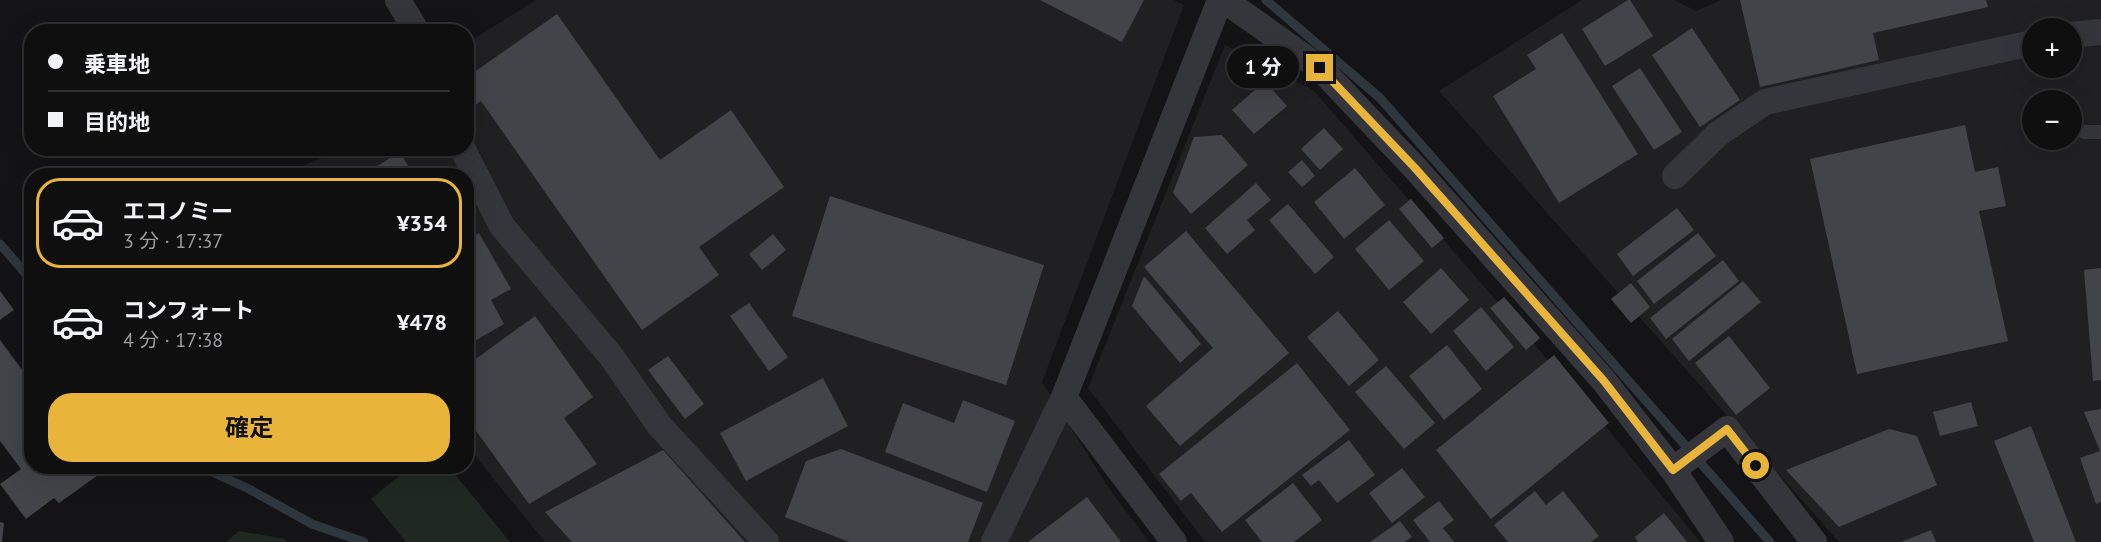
<!DOCTYPE html>
<html lang="ja">
<head>
<meta charset="utf-8">
<style>
  :root { --surface:#0f0f10; --page:#1d1d1e; --text:#f1f3f6; --muted:#9b9c9f; --line:#2f2f30; --accent:#e8b53a }
  body { margin:0; font-family:"PT Sans","Noto Sans JP",sans-serif; background:var(--page); color:var(--text); height:100vh; display:flex; flex-direction:column; font-size:22px; white-space:nowrap }
  * { box-sizing:border-box; margin:0 }
  p { font-size:20px; color:var(--muted) }
  .icon { flex:none; width:33px; height:33px; fill:none; stroke:currentColor; stroke-width:2; stroke-linecap:round; stroke-linejoin:round }
  .map { position:relative; flex:1; overflow:hidden }
  .sheet { position:absolute; left:24px; top:168px; width:450px; height:306px; display:flex; flex-direction:column; background:var(--surface); border-radius:24px; box-shadow:0 6px 24px #0002,0 0 0 2px var(--line) }
  .sheet>* { flex:none }
  .banner { position:absolute; left:24px; top:24px; width:450px; height:132px; border-radius:24px; box-shadow:0 6px 24px #0002,0 0 0 2px var(--line); display:grid; align-content:center; height:132px; padding:0 24px; background:var(--surface) }
  .fabs { position:absolute; left:2022px; top:18px; display:grid; gap:12px }
  .fabs a { display:grid; place-items:center; width:60px; height:60px; border-radius:50%; background:var(--surface); box-shadow:0 6px 24px #0002,0 0 0 2px var(--line); font-size:30px }
  .end { position:absolute; width:27px; height:27px; margin:-14px; border:8px solid #e8b53a; background:#111; box-shadow:0 0 0 3px #111 }
  .from { border-radius:50% }
  .bubble { position:absolute; height:42px; border-radius:21px; background:var(--surface); box-shadow:0 6px 24px #0002,0 0 0 2px var(--line); font-size:20px; font-weight:700; line-height:42px; text-align:center }
  .banner b { display:flex; align-items:center; gap:21px; height:57px; font-size:22px }
  .banner b+b { border-top:2px solid var(--line) }
  .banner i { width:15px; height:15px; background:var(--text) }
  ul { padding:10px 0 0; list-style:none }
  li { display:flex; align-items:center; gap:18px; height:90px; margin:0 12px 9px; padding:0 12px; border:3px solid transparent; border-radius:24px }
  li div { flex:1 }
  li b { display:block; font-size:22px }
  li em { font-style:normal; font-weight:700 }
  li.on { border-color:var(--accent) }
  li>.icon { width:54px; height:54px; stroke-width:1.5 }
  .cta { display:flex; gap:12px; margin-top:auto; padding:12px 24px }
  .cta a { flex:1; height:69px; border-radius:24px; background:var(--accent); color:#111; font-size:24px; font-weight:700; line-height:69px; text-align:center }
  .map>svg:first-child { display:block }
  .built { fill:#202023; fill-rule:evenodd }
  .green { fill:#202822 }
  .lines { fill:none; stroke-linecap:round; stroke-linejoin:round }
  .stream { stroke:#2e363e; stroke-width:9 }
  .building { fill:#434449 }
  .service { stroke:#35363b; stroke-width:14 }
  .minor { stroke:#35363b; stroke-width:26 }
  .route { stroke:#e8b53a; stroke-width:8 }
</style>
</head>
<body>
<div class="map">
<svg width="2101" height="542" viewBox="0 0 2101 542">
  <rect width="100%" height="100%" fill="#141416"/>
  <path class="built" d="M536,0H1174L1184,5L1042,382L1108,487L1149,542H545L467,446L466,176H278L343,149L466,148L467,43Z
    M1582,0H1674L1696,11L1721,0H2101V542H1839L1439,91ZM2032,28H2072V68H2032ZM2032,100H2072V140H2032Z
    M1225,45L1314,91L1601,421L1700,542H1205L1088,388Z"/>
  <path class="green" d="M410,467H449L510,542H406L371,499Z
    M239,531L285,539L287,542H226Z"/>
  <g class="lines">
    <path class="stream" d="M1266,0L1380,98L1770,542
      M0,244L32,281
      M206,466L210,471L249,489L312,524L364,542"/>
  </g>
  <path class="building" d="M1040,0H1144L1122,42Z
    M1628,0H1630L1653,36L1605,66L1582,29Z
    M1740,0H1986L1988,7L1873,33L1879,60L1760,87Z
    M557,14L660,160L731,110L784,187L699,247L719,275L642,330L481,101L466,111V78Z
    M1692,28L1740,100L1700,127L1652,55Z
    M1562,33L1638,154L1559,203L1493,96L1536,69L1527,55Z
    M1640,68L1682,132L1654,150L1612,86Z
    M1265,81L1287,106L1254,134L1232,110Z
    M1965,125L1975,172L1998,167L2006,206L1979,211L2008,341L1857,374L1810,159Z
    M1324,128L1343,149L1320,170L1301,149Z
    M1222,135L1248,165L1191,214L1173,193L1194,137Z
    M400,152L414,176H361Z
    M1302,160L1315,176L1302,187L1288,172Z
    M1355,168L1385,205L1344,239L1314,202Z
    M1256,183L1271,200L1247,220L1255,230L1227,254L1205,228Z
    M830,196L1044,265L1006,385L792,316Z
    M1411,199L1444,238L1432,248L1399,209Z
    M1288,204L1334,257L1315,274L1269,220Z
    M1677,208L1694,230L1633,276L1617,254Z
    M1389,220L1424,261L1389,290L1355,249Z
    M1186,231L1289,353L1180,446L1146,406L1213,348L1144,267Z
    M479,233L511,289L491,300L504,324L466,346V240Z
    M1698,233L1716,256L1654,304L1637,281Z
    M773,234L786,250L762,270L749,254Z
    M1723,260L1739,281L1666,339L1650,318Z
    M1441,268L1469,300L1431,334L1403,302Z
    M2101,268V380L2093,381L2084,270Z
    M1144,276L1201,344L1180,363L1132,306Z
    M1743,281L1761,302L1689,361L1672,339Z
    M1631,283L1650,307L1631,323L1611,299Z
    M0,291L14,310L0,320Z
    M1504,297L1540,338L1526,350L1490,308Z
    M749,303L788,357L769,371L730,316Z
    M1481,307L1514,347L1486,371L1453,331Z
    M1338,311L1379,360L1349,386L1307,337Z
    M535,316L593,397L564,418L597,464L529,504L466,417V366Z
    M1729,336L1770,388L1736,415L1695,363Z
    M0,340L32,383V466H96L101,473L59,503L54,498L26,519L0,484L21,469L0,441Z
    M1447,345L1482,389L1444,420L1409,376Z
    M1554,355L1609,423L1491,519L1436,450Z
    M668,356L704,404L685,419L648,370Z
    M1297,363L1350,430L1222,532L1191,493L1181,501L1159,474Z
    M1386,366L1435,423L1404,449L1355,392Z
    M823,378L848,426L746,481L720,433Z
    M963,400L1015,421L987,492L885,452L903,403L954,423Z
    M1971,402L1978,426L1940,436L1933,412Z
    M2101,409V502L2096,504L2080,458L2100,451L2084,412Z
    M2031,426L2076,542H2034L1994,441Z
    M1889,429L1917,436L1937,485L1839,527L1786,470Z
    M1349,440L1375,475L1337,503L1319,480L1311,486L1302,475Z
    M841,449L983,503L968,542H849L785,517L806,461Z
    M663,450L745,542H572L545,512Z
    M1402,468L1425,497L1392,523L1369,493Z
    M1293,483L1322,520L1294,542H1262L1245,520Z
    M1535,491L1546,505L1563,491L1599,536L1591,542H1508L1494,525Z
    M1087,497L1121,542H1028Z
    M1439,501L1454,520L1443,528L1454,542H1430L1413,520Z
    M1664,513L1687,542H1638L1635,537Z
    M1400,521L1412,537L1404,542H1370Z
    M0,522L4,523L2,542H0Z
    M1931,530L1936,542H1901Z"/>
  <g class="lines">
    <path class="service" d="M2084,132H2101"/>
    <path class="minor" d="M398,0L417,32
      M1224,0L1320,68L1415,168L1604,381L1673,470L1721,542
      M2072,35L2101,32
      M462,148L502,226L611,356L659,425L766,542
      M1675,176L1718,134L1765,102L2032,43
      M1064,397L1174,542
      M1673,470L1727,429L1814,542
      M994,542L1064,397L1220,0"/>
  </g>
  <g class="lines">
    <path class="route" d="M1320,68L1415,168L1604,381L1673,470L1727,429L1756,466"/>
  </g>
</svg>
<div class="fabs">
<a>+</a>
<a>−</a>
</div>
<i class="end from" style="left:1756px;top:466px"></i>
<i class="end" style="left:1320px;top:68px"></i>
<div class="bubble" style="left:1227px;top:46px;width:72px">1 分</div>
<div class="banner">
<b><i class="from"></i>乗車地</b>
<b><i></i>目的地</b>
</div>
<section class="sheet">
<ul>
<li class="on"><svg class="icon" aria-label="car" viewBox="0 0 24 24"><path d="M5 17H2v-5l4-1 3-4h7l3 4 3 1v5h-3M9 17h6M6 11h13"/><circle cx="7" cy="17" r="2"/><circle cx="17" cy="17" r="2"/></svg><div><b>エコノミー</b><p>3 分 · 17:37</p></div><em>¥354</em></li>
<li><svg class="icon" aria-label="car" viewBox="0 0 24 24"><path d="M5 17H2v-5l4-1 3-4h7l3 4 3 1v5h-3M9 17h6M6 11h13"/><circle cx="7" cy="17" r="2"/><circle cx="17" cy="17" r="2"/></svg><div><b>コンフォート</b><p>4 分 · 17:38</p></div><em>¥478</em></li>
</ul>
<div class="cta"><a>確定</a></div>
</section>
</div>
</body>
</html>
